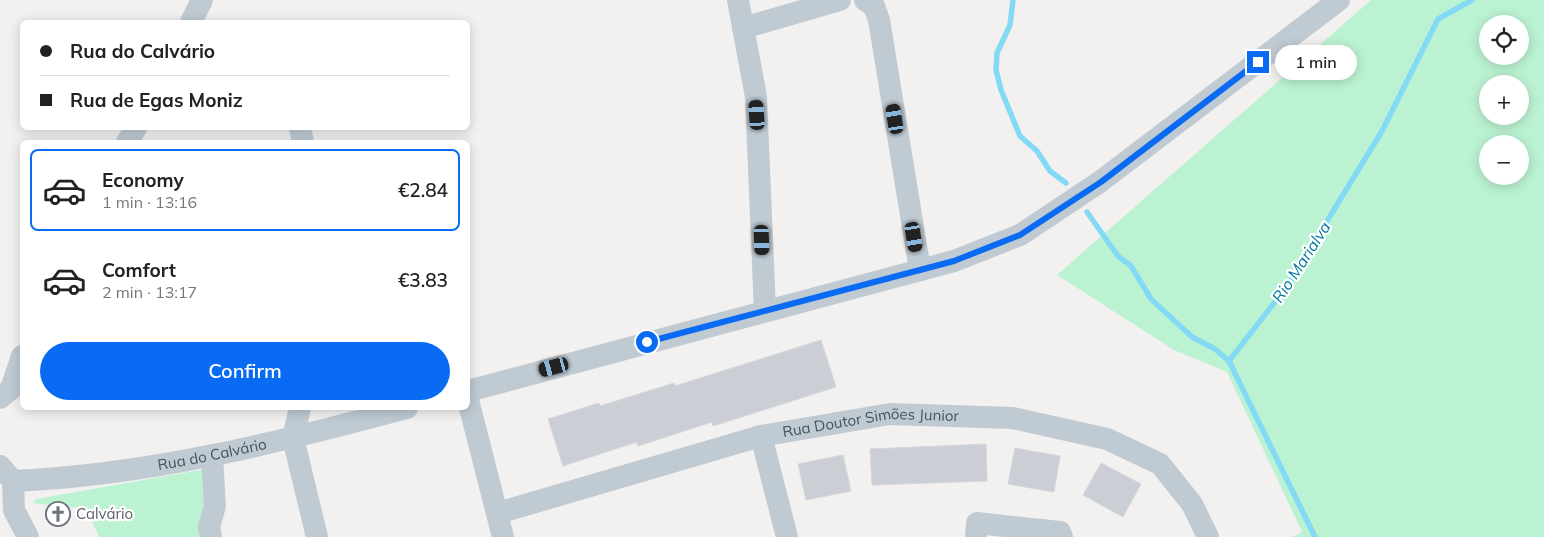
<!DOCTYPE html>
<html lang="en">
<head>
<meta charset="utf-8">
<style>
  :root { --surface:#fff; --page:#f6f6f6; --text:#222; --muted:#767676; --line:#e0e0e0; --accent:#096af3 }
  body { margin:0; font-family:Mulish,sans-serif; background:var(--page); color:var(--text); height:100vh; display:flex; flex-direction:column; font-size:19px; white-space:nowrap }
  * { box-sizing:border-box; margin:0 }
  p { font-size:16px; color:var(--muted) }
  .icon { flex:none; width:28px; height:28px; fill:none; stroke:currentColor; stroke-width:2; stroke-linecap:round; stroke-linejoin:round }
  .map { position:relative; flex:1; overflow:hidden }
  .details { position:absolute; left:20px; top:140px; width:450px; height:270px; display:flex; flex-direction:column; background:var(--surface); border-radius:8px; box-shadow:0 2px 12px #0003 }
  .details>* { flex:none }
  .guide { position:absolute; left:20px; top:20px; width:450px; height:110px; border-radius:8px; box-shadow:0 2px 12px #0003; display:grid; align-content:center; height:110px; padding:0 20px; background:var(--surface) }
  .buttons { position:absolute; left:1479px; top:15px; display:grid; gap:10px }
  .buttons a { display:grid; place-items:center; width:50px; height:50px; border-radius:50%; background:var(--surface); box-shadow:0 2px 12px #0003; font-size:25px }
  .end { position:absolute; width:22px; height:22px; margin:-11px; border:6px solid #096af3; background:#fff; box-shadow:0 0 0 2px #fff }
  .from { border-radius:50% }
  .bubble { position:absolute; height:35px; border-radius:18px; background:var(--surface); box-shadow:0 2px 12px #0003; font-size:16px; font-weight:600; line-height:35px; text-align:center }
  .car { position:absolute; width:15px; height:30px; margin:-15px -8px; border-radius:6px; box-shadow:0 0 4px 1px #0007; background:linear-gradient(#222 24%,#8ab4d8 0 40%,#222 0 76%,#8ab4d8 0 86%,#222 0) }
  .guide b { display:flex; align-items:center; gap:18px; height:48px; font-size:19px }
  .guide b+b { border-top:1px solid var(--line) }
  .guide i { width:12px; height:12px; background:var(--text) }
  ul { padding:9px 0 0; list-style:none }
  li { display:flex; align-items:center; gap:15px; height:82px; margin:0 10px 8px; padding:0 10px; border:2px solid transparent; border-radius:8px }
  li div { flex:1 }
  li b { display:block; font-size:19px }
  li em { font-style:normal; font-weight:600 }
  li.selected { border-color:var(--accent) }
  li>.icon { width:45px; height:45px; stroke-width:1.5 }
  .button { display:flex; gap:10px; margin-top:auto; padding:10px 20px }
  .button a { flex:1; height:58px; border-radius:30px; background:var(--accent); color:#fff; font-size:20px; font-weight:600; line-height:58px; text-align:center }
  .map>svg:first-child { display:block }
  .green { fill:#bbf3d2; fill-rule:evenodd }
  .lines { fill:none; stroke-linecap:round; stroke-linejoin:round }
  .stream { stroke:#84daf4; stroke-width:5.5 }
  .building { fill:#cbcfd5; stroke:#d3d6dc }
  .minor { stroke:#bfcad3; stroke-width:22 }
  .route { stroke:#096af3; stroke-width:6 }
  .labels { text-anchor:middle; stroke-width:4.5; stroke-linejoin:round; paint-order:stroke }
  .street-label { font-size:15px; fill:#46535f; stroke:#fff }
  .worship-label { font-size:15px; fill:#5b616d; stroke:#fff; text-anchor:start }
  .water-label { font-size:16px; font-style:italic; fill:#037b9f; stroke:#fff }
</style>
</head>
<body>
<div class="map">
<svg width="1544" height="537" viewBox="0 0 1544 537">
  <rect width="100%" height="100%" fill="#f3f0f0"/>
  <path class="green" d="M1371,0H1544V537H1292L1302,532L1227,372L1174,350L1057,275ZM1488,24H1520V56H1488ZM1488,84H1520V116H1488ZM1488,144H1520V176H1488Z
    M206,469L207,511L199,537H99L87,509L32,503L36,499Z"/>
  <g class="lines">
    <path class="stream" d="M1013,0L1010,25L997,53L996,70L1001,90L1020,136L1037,151L1050,171L1066,183
      M1087,212L1118,256L1131,266L1151,299L1192,337L1215,349L1229,361
      M1315,537L1229,361L1288,285L1382,131L1438,19L1472,0"/>
  </g>
  <path class="building" d="M821,340L836,387L713,426L712,422L638,446L637,442L563,466L548,419L599,403L600,406L674,383L675,386Z
    M986,444L987,481L872,485L870,449Z
    M1015,448L1060,456L1054,492L1008,484Z
    M843,455L851,491L806,500L798,464Z
    M1101,463L1141,484L1123,517L1083,495Z"/>
  <g class="lines">
    <g class="minor">
      <path d="M738,0L756,97L765,311"/>
      <path d="M865,0L874,6L879,20L920,270"/>
      <path d="M191,22L202,0"/>
      <path d="M743,28L840,0"/>
      <path d="M300,128L303,142"/>
      <path d="M127,142L136,128"/>
      <path d="M468,391L954,261L1020,235L1101,181L1339,0"/>
      <path d="M0,398L11,389L22,356"/>
      <path d="M468,400L503,537"/>
      <path d="M300,408L293,438L317,537"/>
      <path d="M761,436L787,537"/>
      <path d="M0,466L13,481L14,510L28,537"/>
      <path id="s1" d="M13,481C148,475 277,443 407,408"/>
      <path id="s2" d="M498,513L761,436L890,414L1013,418L1107,439L1160,464L1192,504L1208,537"/>
      <path d="M211,537L209,527L215,506L212,456"/>
      <path d="M976,537L977,523L1060,532L1062,537"/>
    </g>
  </g>
  <g class="lines">
    <path class="route" d="M647,342L954,261L1020,235L1101,182L1258,62"/>
  </g>
  <defs>
    <symbol id="church-ring" viewBox="-11 -11 22 22"><circle r="9.5" fill="#fff" stroke="#6b7280" stroke-width="1.5"/><path d="M-1.2-6h2.4v3.5h3.3v2.4h-3.3V6h-2.4V-.1h-3.3v-2.4h3.3Z" fill="#6b7280"/></symbol>
  </defs>
  <g fill-rule="evenodd">
    <use href="#church-ring" x="44" y="500" width="28" height="28"/>
  </g>
  <g class="labels">
    <g class="street-label">
      <text dy="5" stroke="none"><textPath href="#s2" startOffset="385">Rua Doutor Simões Junior</textPath></text>
      <text dy="5" stroke="none"><textPath href="#s1" startOffset="201">Rua do Calvário</textPath></text>
    </g>
    <g class="worship-label">
      <text x="76" y="519">Calvário</text>
    </g>
    <g class="water-label">
      <text transform="translate(1301 262) rotate(-57)" y="6">Rio Marialva</text>
    </g>
  </g>
</svg>
<div class="buttons">
<a><svg class="icon" aria-label="locate" viewBox="0 0 24 24"><circle cx="12" cy="12" r="6"/><path d="M12 2v4M12 18v4M2 12h4M18 12h4"/></svg></a>
<a>+</a>
<a>−</a>
</div>
<i class="end from" style="left:647px;top:342px"></i>
<i class="end" style="left:1258px;top:62px"></i>
<div class="bubble" style="left:1275px;top:45px;width:82px">1 min</div>
<i class="car" style="left:757px;top:115px;rotate:356deg"></i>
<i class="car" style="left:895px;top:119px;rotate:351deg"></i>
<i class="car" style="left:914px;top:237px;rotate:171deg"></i>
<i class="car" style="left:762px;top:240px;rotate:178deg"></i>
<i class="car" style="left:554px;top:367px;rotate:255deg"></i>
<div class="guide">
<b><i class="from"></i>Rua do Calvário</b>
<b><i></i>Rua de Egas Moniz</b>
</div>
<section class="details">
<ul>
<li class="selected"><svg class="icon" aria-label="car" viewBox="0 0 24 24"><path d="M5 17H2v-5l4-1 3-4h7l3 4 3 1v5h-3M9 17h6M6 11h13"/><circle cx="7" cy="17" r="2"/><circle cx="17" cy="17" r="2"/></svg><div><b>Economy</b><p>1 min · 13:16</p></div><em>€2.84</em></li>
<li><svg class="icon" aria-label="car" viewBox="0 0 24 24"><path d="M5 17H2v-5l4-1 3-4h7l3 4 3 1v5h-3M9 17h6M6 11h13"/><circle cx="7" cy="17" r="2"/><circle cx="17" cy="17" r="2"/></svg><div><b>Comfort</b><p>2 min · 13:17</p></div><em>€3.83</em></li>
</ul>
<div class="button"><a>Confirm</a></div>
</section>
</div>
</body>
</html>
